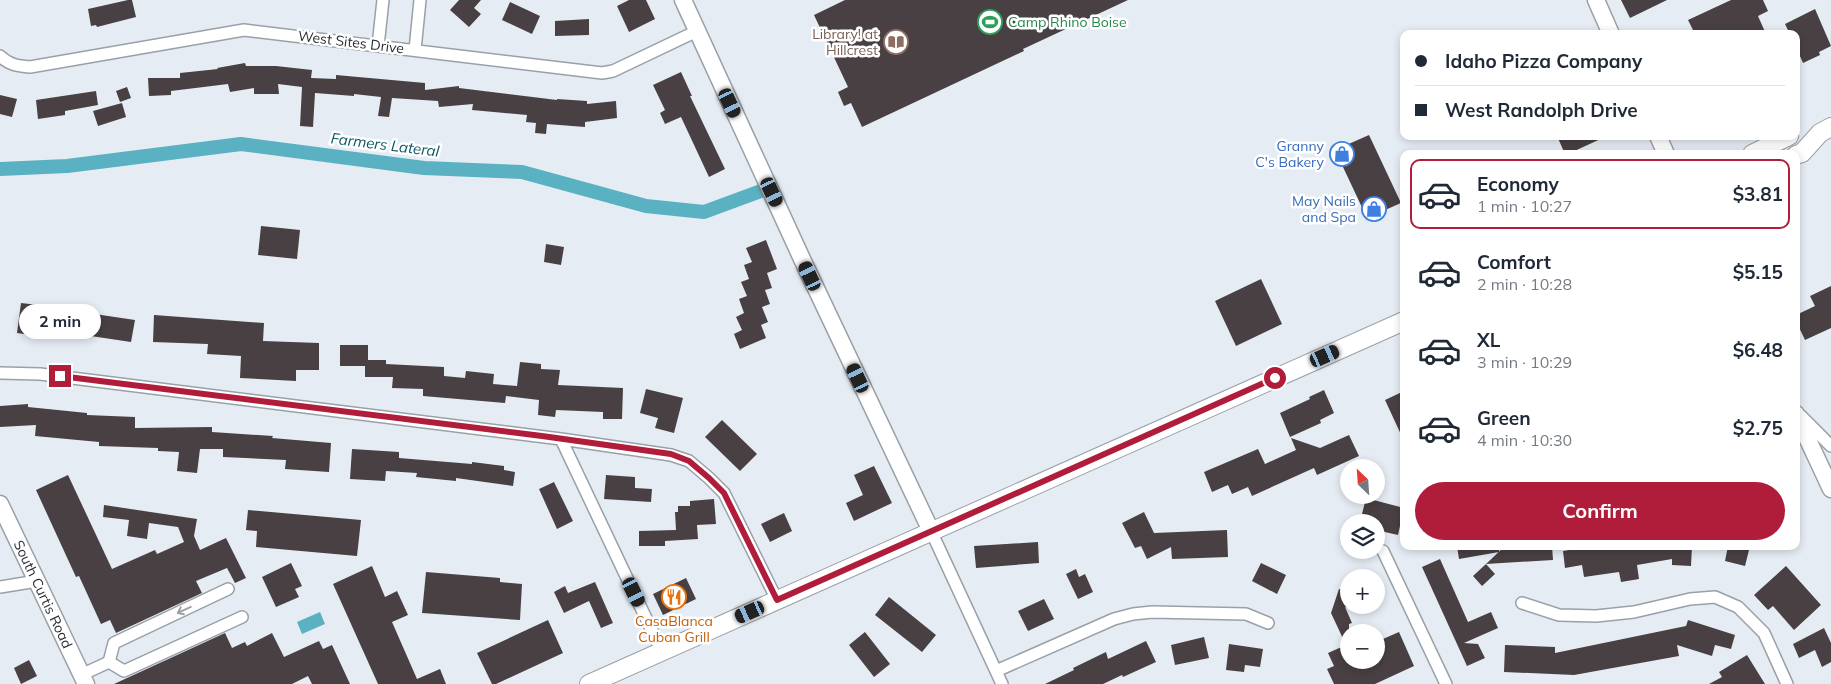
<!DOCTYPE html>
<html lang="en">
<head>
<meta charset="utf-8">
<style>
  :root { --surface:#fff; --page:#f2f2f3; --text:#1f2937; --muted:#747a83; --line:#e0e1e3; --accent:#b01d3b }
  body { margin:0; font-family:Mulish,sans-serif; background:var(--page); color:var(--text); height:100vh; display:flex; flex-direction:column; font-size:19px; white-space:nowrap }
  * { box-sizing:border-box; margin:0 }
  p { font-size:16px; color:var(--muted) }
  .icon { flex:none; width:28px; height:28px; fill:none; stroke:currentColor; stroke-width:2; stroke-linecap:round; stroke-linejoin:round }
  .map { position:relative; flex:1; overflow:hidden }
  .sheet { position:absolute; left:1400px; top:150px; width:400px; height:400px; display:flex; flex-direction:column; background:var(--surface); border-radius:10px; box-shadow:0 2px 8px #0003 }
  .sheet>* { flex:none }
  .banner { position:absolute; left:1400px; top:30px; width:400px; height:110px; border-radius:10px; box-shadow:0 2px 8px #0003; display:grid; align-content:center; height:110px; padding:0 15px; background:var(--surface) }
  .needle { width:32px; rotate:335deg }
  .fabs { position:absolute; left:1340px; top:459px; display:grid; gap:10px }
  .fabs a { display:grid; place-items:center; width:45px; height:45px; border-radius:50%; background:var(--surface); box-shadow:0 2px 8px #0003; font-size:25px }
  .end { position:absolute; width:22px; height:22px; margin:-11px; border:6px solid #b01d3b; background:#fff; box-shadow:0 0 0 2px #fff }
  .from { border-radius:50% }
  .bubble { position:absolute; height:35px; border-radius:18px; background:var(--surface); box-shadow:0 2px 8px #0003; font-size:16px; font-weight:700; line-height:35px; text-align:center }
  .car { position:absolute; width:15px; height:30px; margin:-15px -8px; border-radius:6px; box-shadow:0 0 4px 1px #0007; background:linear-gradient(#222 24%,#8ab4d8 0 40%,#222 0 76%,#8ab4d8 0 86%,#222 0) }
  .banner b { display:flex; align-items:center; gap:18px; height:48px; font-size:19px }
  .banner b+b { border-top:1px solid var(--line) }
  .banner i { width:12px; height:12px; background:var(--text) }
  ul { padding:9px 0 0; list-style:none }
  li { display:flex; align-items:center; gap:15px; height:70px; margin:0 10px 8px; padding:0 5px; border:2px solid transparent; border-radius:10px }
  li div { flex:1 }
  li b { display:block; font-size:19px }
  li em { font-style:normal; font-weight:700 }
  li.selected { border-color:var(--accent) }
  li>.icon { width:45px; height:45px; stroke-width:1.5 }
  .primary-button { display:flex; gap:10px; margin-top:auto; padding:10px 15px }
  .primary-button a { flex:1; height:58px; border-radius:30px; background:var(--accent); color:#fff; font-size:20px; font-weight:700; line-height:58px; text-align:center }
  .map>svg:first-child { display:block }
  .water { fill:#5ab1c1 }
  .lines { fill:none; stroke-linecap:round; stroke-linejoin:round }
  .canal { stroke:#5ab1c1; stroke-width:14 }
  .building { fill:#484043 }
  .street-casing { stroke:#9aa0a7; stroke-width:14 }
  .secondary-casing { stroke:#9aa0a7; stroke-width:19 }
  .primary-casing { stroke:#9aa0a7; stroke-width:20 }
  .street { stroke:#fff; stroke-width:11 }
  .secondary { stroke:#fff; stroke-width:16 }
  .primary { stroke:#fff; stroke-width:18 }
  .oneway { stroke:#9fa0a1 }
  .route { stroke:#b01d3b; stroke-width:6 }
  .labels { text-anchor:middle; stroke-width:5; stroke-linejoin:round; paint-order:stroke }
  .leisure-label { font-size:14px; fill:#27864d; stroke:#fff; text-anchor:start }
  .education-label { font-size:14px; fill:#785e54; stroke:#fff; text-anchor:end }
  .street-label { font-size:14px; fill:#2a2c2f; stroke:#fff }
  .shop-label { font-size:14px; fill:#366cbe; stroke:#fff; text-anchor:end }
  .food-label { font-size:14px; fill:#c56008; stroke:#fff }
  .water-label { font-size:15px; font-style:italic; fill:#075661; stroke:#fff }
</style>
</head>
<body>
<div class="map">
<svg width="1831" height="684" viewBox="0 0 1831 684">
  <rect width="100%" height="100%" fill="#e6ecf4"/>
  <path class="water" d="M320,612L325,624L302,634L297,622Z"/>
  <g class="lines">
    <path class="canal" d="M0,169L67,166L241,144L424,168L522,172L646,206L704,212L761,191"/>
  </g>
  <path class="building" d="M128,0H132L136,17L97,27L96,25L91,26L88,9Z
    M459,0H481L474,8L481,14L469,27L450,10Z
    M629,0H646L655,19L629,32L617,6Z
    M845,0H1128L1023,49L1024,51L862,127L851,103L844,106L838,92L848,87L814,15Z
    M1621,0H1667L1630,18Z
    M1731,0H1763L1768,11L1758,16L1766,34H1695L1688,20Z
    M510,2L540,16L532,34L502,20Z
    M1815,9L1831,46L1819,52L1820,55L1803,63L1796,47V34H1790L1785,24Z
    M589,19V35L555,36V21Z
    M245,63L246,66H276L312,70L311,78L336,79V75L425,83V90L459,86V88L557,100V99L587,101V104L616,101L617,118L585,122V127L547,124L546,134L535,133L536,123L526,122L527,115L472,110L473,104L439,107L438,101L392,98L389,117L378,116L381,97L354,94V96L315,93L313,127L300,126L302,87L278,84L279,94H254V88L230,92L228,84L171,91V95L149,96L148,78H180V73L218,69L217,68Z
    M681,72L692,96H690L725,169L709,177L681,117L665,124L660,113L665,110L653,85Z
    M127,87L131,98L120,102L116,91Z
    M96,91L98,105L65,111V115L38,119L36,100Z
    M0,95L17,99L12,117L0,114Z
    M122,103L126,117L98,126L93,111Z
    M1369,135L1401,203L1367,218L1335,150Z
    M1557,136H1607L1568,154H1565Z
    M261,226L300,230L297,259L258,255Z
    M766,240L777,269L767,273L772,288L765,290L770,304L762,307L768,322L761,325L766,338L740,349L734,334L742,330L736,317L744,313L739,299L747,296L741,282L749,279L744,265L752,262L746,248Z
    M546,244L564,247L561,265L544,262Z
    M1261,279L1282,324L1236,346L1215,301Z
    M1831,286V328L1805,340L1796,321V315L1815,306L1810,296Z
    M21,303L55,307L52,338L17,333Z
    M88,313L135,320L131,342L84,335Z
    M154,315L264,323L263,341L319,343V370H296V381L240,378L241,356L207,354L208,344L153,342Z
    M340,345H368V360H386V364L444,367V376L465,378L466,371L494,374L493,384L517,386L520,362L541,364V369L560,370L558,385L623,388L622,419H603V412L556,410L555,417L538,415L539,400L506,396L505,403L423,396V389L392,388L393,377H365V366H340Z
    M646,389L683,398L674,433L655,428L658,418L640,413Z
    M1324,390L1334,413L1320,420L1321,423L1290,437L1280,413L1310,399L1309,397Z
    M1404,391V441L1385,400Z
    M28,404V407L87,413V415L135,417V428L212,427V432L273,436L272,438L331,443L329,472L285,469L286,460L223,457V449H200L197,473L177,471L179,452L158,451V448L99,446V442L35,436L36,425L0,427V406Z
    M722,420L757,454L740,471L705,437Z
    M1349,435L1359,456L1317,475L1314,468L1252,496L1248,487L1232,494L1228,485L1212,492L1204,472L1258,449L1265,464L1296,450L1291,438L1320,448Z
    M352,449L399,452V458L472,464V462L504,466V470L515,472L513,486L456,478V481L416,477L417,473L386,471L385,481L350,479Z
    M874,466L892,503L854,521L846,503L863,495L854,475Z
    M68,475L112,569L155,550L157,554L184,542L178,527L149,523L147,539L127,536L129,520L103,517L104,505L197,519L194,536L200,550L226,538L246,578L235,583L227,568L196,581L202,593L116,633L110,620L101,624L79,576L76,577L36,490Z
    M606,475L635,477V488L652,489L651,502L604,499Z
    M554,482L573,521L557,529L539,489Z
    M1366,498L1404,508L1398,535L1376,530V522H1360Z
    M714,499L716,524L697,525L698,539L665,541V546H639V531L676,530L675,512H678V506H690V501Z
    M248,510L361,520L357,556L256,547L257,531L246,530Z
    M1144,512L1154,533L1227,530L1228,557L1172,559L1171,547L1147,559L1141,546L1135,548L1122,523Z
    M784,513L792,531L770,542L761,524Z
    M1038,542L1039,563L976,568L974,546Z
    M1457,546H1499V552L1459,559Z
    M1505,546H1552L1553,560L1486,564Z
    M1594,546H1692L1691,566L1672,565V559L1637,565L1639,579L1621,582L1619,572L1584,577L1582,565L1565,568L1563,551Z
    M1728,546H1750L1745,566L1725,561Z
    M1440,559L1468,622L1491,612L1498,628L1464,643L1478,644L1485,658L1467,666L1422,567Z
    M291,563L302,586L295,589L299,597L276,607L262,577Z
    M1261,563L1286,575L1277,594L1252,581Z
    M1486,564L1495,574L1482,586L1473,576Z
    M372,566L385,597L397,591L408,615L392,622L417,679L440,669L446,684H378L333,584Z
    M1786,566L1821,605L1794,630L1773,606L1768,610L1754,595Z
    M1076,569L1079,577L1085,574L1093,592L1078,599L1066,574Z
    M426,572L500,578V582L522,584L520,620L422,613Z
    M686,578L696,599L663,615L653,594Z
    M595,582L613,623L601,628L589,601L564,613L554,592L565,586L568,593Z
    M1339,589L1349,592V608L1345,607L1352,623L1349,624V660H1376V642L1399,632L1414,666L1375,684H1334L1327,669L1334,666L1328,653L1346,645L1331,613Z
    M889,597L936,635L922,652L875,615Z
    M1044,599L1054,619L1028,631L1018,611Z
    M548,620L563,653L496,684H492L477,653Z
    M1688,620L1735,635L1731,649L1715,645L1712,656L1677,645L1679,656L1574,675L1504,672L1505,645L1555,647V653L1686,626Z
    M1824,628L1831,643V662L1822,667L1815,650L1799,658L1793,644Z
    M865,632L890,664L874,677L849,645Z
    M225,633L232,648L245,642L247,646L272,633L284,657L319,641L323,649L332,645L350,684H312L308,676L292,684H114Z
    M1204,637L1209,658L1175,665L1171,645Z
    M1146,641L1156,662L1123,677L1122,675L1103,684H1045L1074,670L1073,668L1106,652L1108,659Z
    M1229,644L1263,649L1260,667L1245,665L1244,672L1226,670Z
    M1747,655L1765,684H1709L1722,677L1719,672Z
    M29,660L37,676L21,684L14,668Z"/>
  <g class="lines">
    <defs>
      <path id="street" d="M378,46L383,0
        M415,50L420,0
        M0,56C9,65 18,66 30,67L244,30L602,73L613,71L697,31
        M0,373L40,374L561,439L671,455L689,461L709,478L724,493L777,600
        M1801,416L1831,446
        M561,439L662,652
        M931,531L1002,684
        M1383,551L1446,684
        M0,587L37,581
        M228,589L114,643L109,662L124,671L242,617
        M1522,603L1559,615L1596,616L1634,612L1690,599L1715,597L1738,607L1764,633L1787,684
        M996,671L1114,619L1133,614L1152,612L1246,614L1268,623
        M81,675L109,662"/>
      <g id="secondary">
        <path d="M683,0L802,259L931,531"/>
        <path d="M1596,0L1611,34"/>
        <path d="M1658,136L1666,154"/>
        <path d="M1796,414L1831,489"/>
        <path id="s1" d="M0,504L86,684"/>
      </g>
      <path id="primary" d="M1752,154L1789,136
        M1796,155L1802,153L1820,133L1831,127
        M589,684L1404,321"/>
    </defs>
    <use href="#street" class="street-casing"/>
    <use href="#secondary" class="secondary-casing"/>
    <use href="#primary" class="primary-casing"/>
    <use href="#street" class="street"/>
    <use href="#secondary" class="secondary"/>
    <use href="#primary" class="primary"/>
  </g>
  <defs><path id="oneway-shaft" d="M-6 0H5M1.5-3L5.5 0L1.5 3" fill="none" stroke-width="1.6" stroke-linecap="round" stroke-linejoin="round" transform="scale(1.25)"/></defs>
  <use class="oneway" href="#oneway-shaft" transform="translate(184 610) rotate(155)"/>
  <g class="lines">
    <path class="route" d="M60,376L542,436L671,454L689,461L709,478L724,493L777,600L1275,378"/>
  </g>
  <defs>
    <symbol id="stadium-ring" viewBox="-11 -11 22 22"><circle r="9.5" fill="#fff" stroke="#2e9e5b" stroke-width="1.5"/><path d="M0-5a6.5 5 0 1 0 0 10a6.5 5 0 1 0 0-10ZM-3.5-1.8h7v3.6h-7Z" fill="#2e9e5b"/></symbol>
    <symbol id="library-ring" viewBox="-11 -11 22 22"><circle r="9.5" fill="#fff" stroke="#8d6e63" stroke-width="1.5"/><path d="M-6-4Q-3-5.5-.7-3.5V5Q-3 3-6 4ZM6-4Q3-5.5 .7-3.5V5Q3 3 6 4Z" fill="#8d6e63"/></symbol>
    <symbol id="shop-ring" viewBox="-11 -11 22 22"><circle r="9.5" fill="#fff" stroke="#3f7fe0" stroke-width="1.5"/><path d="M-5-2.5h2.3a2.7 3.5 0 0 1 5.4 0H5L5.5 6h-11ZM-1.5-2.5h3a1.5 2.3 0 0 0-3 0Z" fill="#3f7fe0"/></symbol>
    <symbol id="restaurant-ring" viewBox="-11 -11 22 22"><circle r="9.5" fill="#fff" stroke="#e8710a" stroke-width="1.5"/><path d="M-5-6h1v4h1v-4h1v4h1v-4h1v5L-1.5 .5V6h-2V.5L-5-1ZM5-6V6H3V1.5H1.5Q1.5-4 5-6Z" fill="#e8710a"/></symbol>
  </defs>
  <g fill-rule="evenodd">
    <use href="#stadium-ring" x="976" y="8" width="28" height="28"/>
    <use href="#library-ring" x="882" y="28" width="28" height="28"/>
    <use href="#shop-ring" x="1328" y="140" width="28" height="28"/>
    <use href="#shop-ring" x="1360" y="195" width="28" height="28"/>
    <use href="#restaurant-ring" x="660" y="583" width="28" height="28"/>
  </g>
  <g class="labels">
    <g class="leisure-label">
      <text x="1008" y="27">Camp Rhino Boise</text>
    </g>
    <g class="education-label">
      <text x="878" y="39">Library! at<tspan x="878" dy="16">Hillcrest</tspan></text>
    </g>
    <g class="street-label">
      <text transform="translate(351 42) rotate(7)" y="5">West Sites Drive</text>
      <text dy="5" stroke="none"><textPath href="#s1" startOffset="100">South Curtis Road</textPath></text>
    </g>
    <g class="shop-label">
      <text x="1324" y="151">Granny<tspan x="1324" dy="16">C's Bakery</tspan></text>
      <text x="1356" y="206">May Nails<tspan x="1356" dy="16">and Spa</tspan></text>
    </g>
    <g class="food-label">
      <text x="674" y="626">CasaBlanca<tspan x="674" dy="16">Cuban Grill</tspan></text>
    </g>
    <g class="water-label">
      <text transform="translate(385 145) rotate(7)" y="5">Farmers Lateral</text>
    </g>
  </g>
</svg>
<div class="fabs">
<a><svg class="needle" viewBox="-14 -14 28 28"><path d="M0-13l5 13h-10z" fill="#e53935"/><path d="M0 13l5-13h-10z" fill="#747a83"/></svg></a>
<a><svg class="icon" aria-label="layers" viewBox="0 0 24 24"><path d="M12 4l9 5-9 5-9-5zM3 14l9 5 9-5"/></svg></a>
<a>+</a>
<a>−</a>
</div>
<i class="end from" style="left:1275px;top:378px"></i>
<i class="end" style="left:60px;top:376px"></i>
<div class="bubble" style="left:19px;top:304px;width:82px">2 min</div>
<i class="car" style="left:730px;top:103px;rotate:155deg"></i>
<i class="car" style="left:772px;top:192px;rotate:155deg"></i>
<i class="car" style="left:810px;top:276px;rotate:335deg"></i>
<i class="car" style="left:1325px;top:356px;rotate:66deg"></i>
<i class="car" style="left:858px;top:378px;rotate:335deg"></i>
<i class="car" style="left:634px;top:592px;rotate:154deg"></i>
<i class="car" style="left:750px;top:612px;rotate:246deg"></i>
<div class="banner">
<b><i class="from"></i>Idaho Pizza Company</b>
<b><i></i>West Randolph Drive</b>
</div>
<section class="sheet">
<ul>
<li class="selected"><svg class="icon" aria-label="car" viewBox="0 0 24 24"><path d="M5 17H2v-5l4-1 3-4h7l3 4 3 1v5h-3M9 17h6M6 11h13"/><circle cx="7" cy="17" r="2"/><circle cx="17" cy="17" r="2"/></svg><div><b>Economy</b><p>1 min · 10:27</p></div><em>$3.81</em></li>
<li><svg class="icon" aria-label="car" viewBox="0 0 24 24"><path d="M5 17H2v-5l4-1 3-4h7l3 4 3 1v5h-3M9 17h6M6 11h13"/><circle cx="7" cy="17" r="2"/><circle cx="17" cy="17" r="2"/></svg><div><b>Comfort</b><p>2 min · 10:28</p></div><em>$5.15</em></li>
<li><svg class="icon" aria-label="car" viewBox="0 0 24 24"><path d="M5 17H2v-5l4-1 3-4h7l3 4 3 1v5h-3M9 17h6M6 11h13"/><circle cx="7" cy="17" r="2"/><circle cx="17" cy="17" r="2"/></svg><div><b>XL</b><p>3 min · 10:29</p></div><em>$6.48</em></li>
<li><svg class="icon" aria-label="car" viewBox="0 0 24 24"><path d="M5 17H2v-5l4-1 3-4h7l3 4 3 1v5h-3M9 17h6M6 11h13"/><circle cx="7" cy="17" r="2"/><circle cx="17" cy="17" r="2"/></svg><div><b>Green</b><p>4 min · 10:30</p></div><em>$2.75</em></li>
</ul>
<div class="primary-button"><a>Confirm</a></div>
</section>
</div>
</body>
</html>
